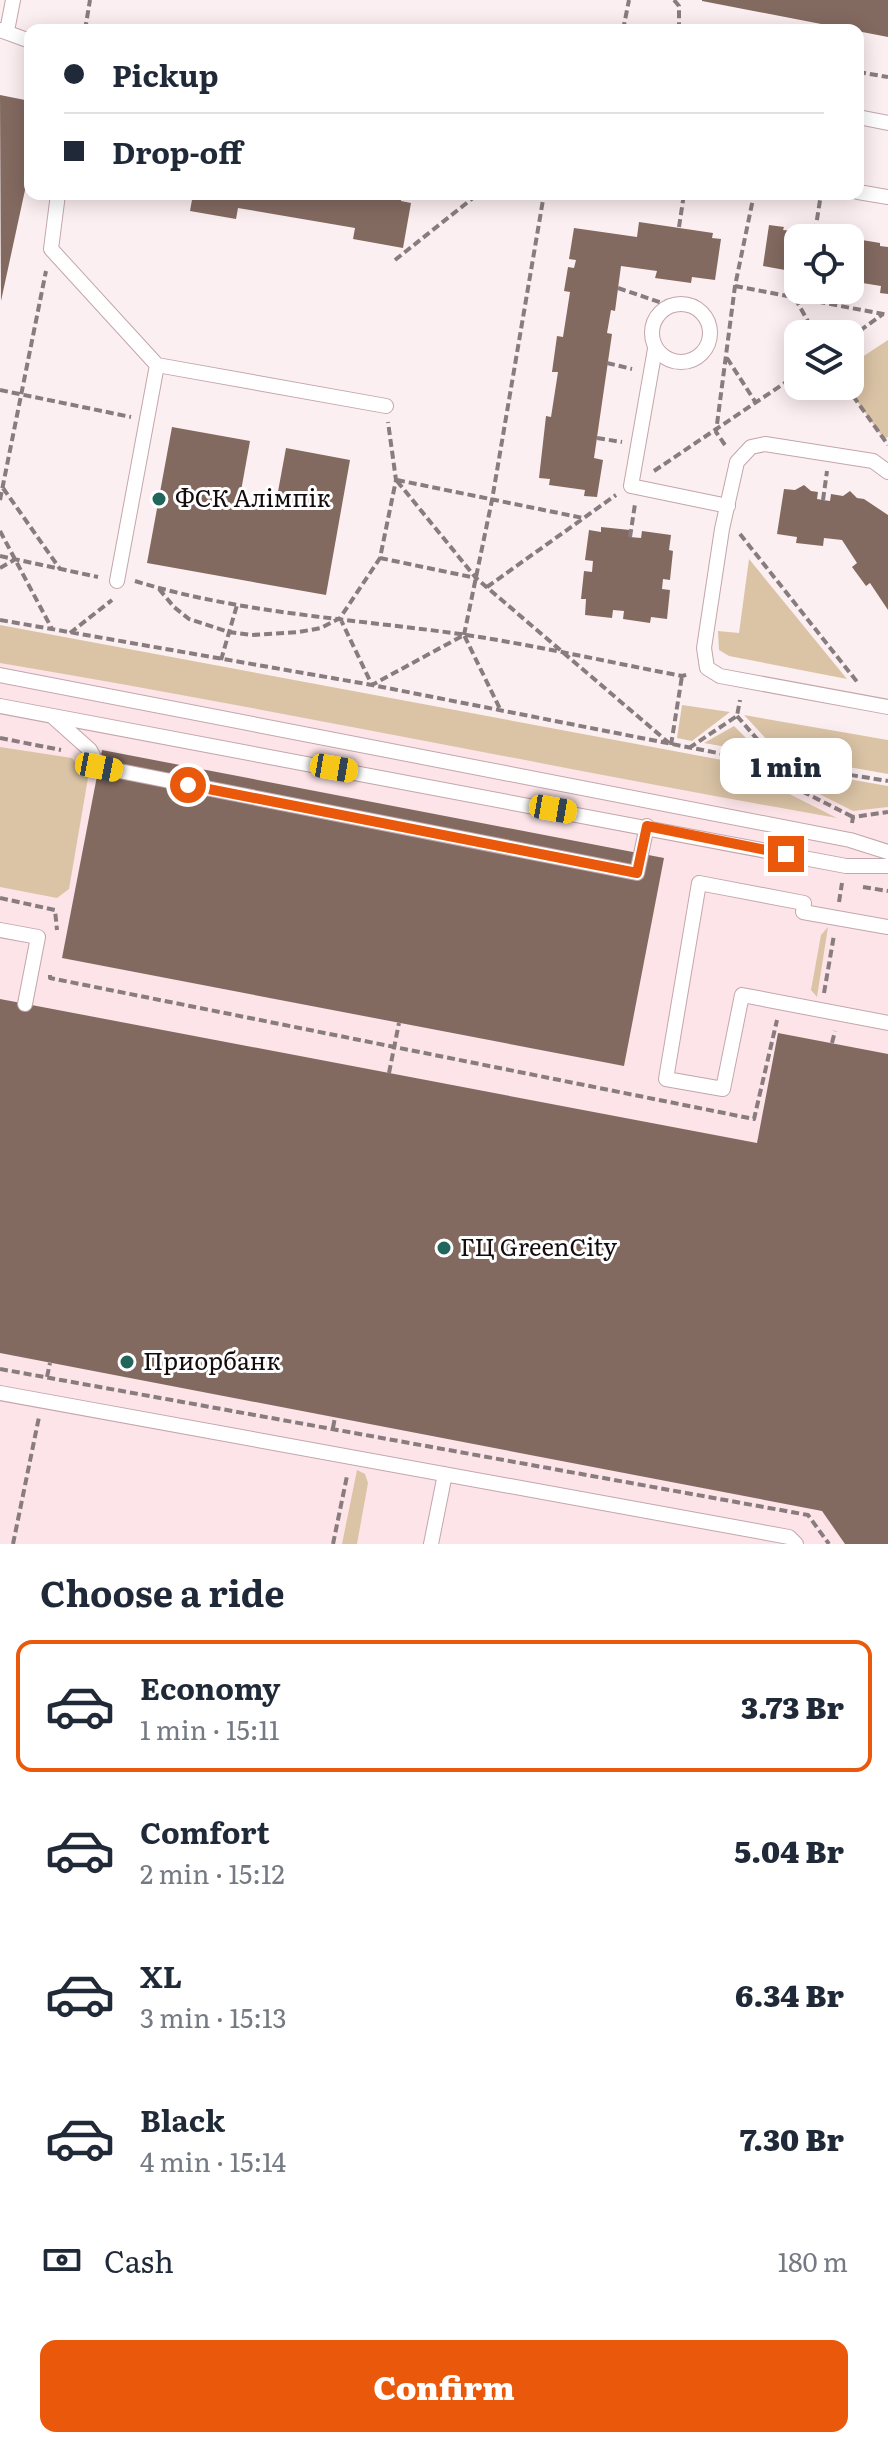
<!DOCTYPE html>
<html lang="en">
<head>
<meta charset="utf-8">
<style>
  :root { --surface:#fff; --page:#f6f6f7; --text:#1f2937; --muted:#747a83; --line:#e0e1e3; --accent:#ea580c }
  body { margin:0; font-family:Literata,serif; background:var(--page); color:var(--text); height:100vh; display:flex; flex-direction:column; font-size:30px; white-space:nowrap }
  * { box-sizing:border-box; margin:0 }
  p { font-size:26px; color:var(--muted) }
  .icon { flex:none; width:44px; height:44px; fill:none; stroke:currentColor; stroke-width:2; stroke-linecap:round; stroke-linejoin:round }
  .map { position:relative; height:1544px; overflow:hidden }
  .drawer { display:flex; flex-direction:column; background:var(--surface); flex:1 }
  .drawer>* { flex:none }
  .top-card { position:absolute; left:24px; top:24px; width:840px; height:176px; border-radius:16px; box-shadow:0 4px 20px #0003; display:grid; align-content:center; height:176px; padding:0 40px; background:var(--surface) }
  .buttons { position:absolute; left:784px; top:224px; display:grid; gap:16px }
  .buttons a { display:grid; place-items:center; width:80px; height:80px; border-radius:16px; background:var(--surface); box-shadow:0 4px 20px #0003; font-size:40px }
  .end { position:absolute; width:36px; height:36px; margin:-18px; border:10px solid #ea580c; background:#fff; box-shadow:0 0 0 4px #fff }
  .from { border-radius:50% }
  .bubble { position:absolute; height:56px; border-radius:16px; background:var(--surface); box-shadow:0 4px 20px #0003; font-size:26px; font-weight:800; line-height:56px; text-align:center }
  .car { position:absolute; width:24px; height:48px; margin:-24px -12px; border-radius:10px; box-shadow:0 0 6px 2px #0007; background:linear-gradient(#f5c518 24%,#345 0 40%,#f5c518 0 76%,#345 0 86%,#f5c518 0) }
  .top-card b { display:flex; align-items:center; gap:28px; height:76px; font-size:30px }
  .top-card b+b { border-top:2px solid var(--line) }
  .top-card i { width:20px; height:20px; background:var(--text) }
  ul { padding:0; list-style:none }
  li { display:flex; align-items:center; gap:24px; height:132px; margin:0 16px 12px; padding:0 24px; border:4px solid transparent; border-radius:16px }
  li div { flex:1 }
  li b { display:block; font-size:30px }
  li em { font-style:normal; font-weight:800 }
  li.selected { border-color:var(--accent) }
  li>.icon { width:72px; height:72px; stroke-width:1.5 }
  h2 { padding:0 40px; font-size:36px; line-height:96px }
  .pay { display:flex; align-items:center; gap:20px; height:88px; padding:0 40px; font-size:30px }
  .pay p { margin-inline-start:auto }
  .primary-button { display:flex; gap:16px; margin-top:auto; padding:16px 40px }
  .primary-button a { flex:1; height:92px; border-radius:16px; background:var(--accent); color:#fff; font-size:32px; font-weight:800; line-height:92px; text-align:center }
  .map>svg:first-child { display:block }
  .built { fill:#fce4e8 }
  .green { fill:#dbc4a6 }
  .building { fill:#836a61 }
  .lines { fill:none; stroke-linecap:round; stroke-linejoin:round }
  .lane-casing { stroke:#c3a6ab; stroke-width:16 }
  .path { stroke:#887c7e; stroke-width:4; stroke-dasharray:8 4; stroke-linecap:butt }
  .lane { stroke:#fff; stroke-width:14 }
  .path-bridge { stroke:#887c7e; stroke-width:4; stroke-dasharray:8 4; stroke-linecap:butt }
  .route { stroke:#ea580c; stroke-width:10 }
  .poi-dot { fill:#20665a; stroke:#fff; stroke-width:3 }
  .labels { text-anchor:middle; stroke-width:6; stroke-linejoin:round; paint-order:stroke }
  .poi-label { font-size:24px; fill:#150b0d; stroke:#fff; text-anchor:start }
</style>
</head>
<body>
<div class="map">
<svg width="888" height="1544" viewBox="0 0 888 1544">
  <rect width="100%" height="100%" fill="#fceff1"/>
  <path class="built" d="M0,638L888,799V1544H0Z"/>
  <path class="green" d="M888,340V437L884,439L846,386H850V365Z
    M749,559L847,679L729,656L719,650L718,631L739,633Z
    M0,625L722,760L837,818C558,769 280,710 0,663Z
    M682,705L730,712L692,741L677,738Z
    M744,715L888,740V774L781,755Z
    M734,726L761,753L704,743Z
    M0,747L72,758L88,778L69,889L57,898L0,887Z
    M760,764L888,786V807L853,811Z
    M828,927L817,997L811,990L821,935Z
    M357,1470L365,1474L368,1483L357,1544H342Z"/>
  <path class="building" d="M702,0H888V37L702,1Z
    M0,95L30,101V167L1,301Z
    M193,194H402L401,201L411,203L403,248L353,239L355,228L238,208L236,219L190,211Z
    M639,222L713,233L712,238L721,239L715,280L692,277L691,283L655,278L657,271L621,266L615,311L611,310L607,333L612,334L594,458L603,460L597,497L584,496L585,490L549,485L550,479L539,478L546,416L551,417L558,372H552L557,336L563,337L570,292L564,291L568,267L574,268L576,260L569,259L574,228L637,237Z
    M769,225L784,227L783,230L834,235L833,238H798V278L784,276L785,270L763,266Z
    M850,238L880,243V246L888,247V294L880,293L881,286L850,281Z
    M172,427L250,441L239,502L275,508L286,448L350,460L326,595L147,563Z
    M804,485L811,491L818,492L817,499L823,500L830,501L831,494L843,496L850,491L857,498L864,499L888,515V610L870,583L866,586L852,567L857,563L842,540L824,538L823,546L796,543L797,537L777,534L784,489L795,490Z
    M601,527L630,530V537L641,538L642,531L671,535L669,550L673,551L670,580L663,579L662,589L670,590L667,619L651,617L650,623L623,619L624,611L613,610L612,618L585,615L586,599H581L584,571L592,572L593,561L585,560L589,530L601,532Z
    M102,750L664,858L624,1066L62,958Z
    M0,999L757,1143L778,1033L888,1054V1544H845L822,1511L0,1353Z"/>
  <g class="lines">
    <defs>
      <path id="lane" d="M0,30L30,41
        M7,31L13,0
        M858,117L888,123
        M858,192L888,197
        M58,194L51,249L157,365L386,406
        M652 333a29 29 0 1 1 58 0a29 29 0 1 1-58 0Z
        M655,349L631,486L728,506
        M888,472L873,461L765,444L751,447L737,462L722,529L704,648L707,668L720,676L888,707
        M117,581L157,365
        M0,675L850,840L888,852
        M0,706L846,866H888
        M52,716L90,750L99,767L637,873L647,826
        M888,927L803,912L804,903L699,883L666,1079L723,1089L742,995L888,1023
        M0,930L38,937L25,1004
        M0,1393L789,1537L796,1544
        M431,1544L445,1474"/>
    </defs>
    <use href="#lane" class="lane-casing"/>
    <path class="path" d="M674,0L679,6V30
      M85,30L90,0
      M623,30L629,0
      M858,72L888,77
      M679,227L684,194
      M815,232L821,194
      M395,260L478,194
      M735,286L888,315
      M618,288L671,306
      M795,298L815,334
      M850,338L883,314
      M727,358L756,403
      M607,363L632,369
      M846,386L888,445
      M0,390L131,417
      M597,438L622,442
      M725,445L716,432L735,286L754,194
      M654,471L798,374
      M397,480L583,518
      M397,481L476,578L669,743
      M3,488L60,569
      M0,500L46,271
      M823,500L827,471
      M0,531L52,629
      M740,534L858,683
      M630,537L635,504
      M0,556L98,577
      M380,558L476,578
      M0,568L14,560
      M135,581C238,613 353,619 460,634C534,645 608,662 682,676L689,674
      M487,587L616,495
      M159,589L174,607L189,619L229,632L252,635L299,632L321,628L340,618L380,558L396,480L388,422
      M340,618L372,685L464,635L501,711
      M0,620L372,685L733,756L888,781
      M70,633L112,600
      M464,635L492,500L544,194
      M221,660L237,605
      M737,716L777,762
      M0,738L61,750
      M671,745L682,676
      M689,748L737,716L740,700
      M738,759L853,817
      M852,823L853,817L888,812
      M863,887L888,891
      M0,898L55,910L57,930
      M839,902L842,883
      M50,975V978L754,1119L777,1020
      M824,993L834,935
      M832,1043L835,1031
      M0,1369L808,1515L829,1544
      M47,1377L50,1363
      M333,1428L335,1417
      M13,1544L39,1417
      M333,1544L347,1476"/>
    <use href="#lane" class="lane"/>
    <path class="path-bridge" d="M389,1073L399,1023"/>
  </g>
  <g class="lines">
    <path class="route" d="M188,785L637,873L647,826L786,854"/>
  </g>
  <g class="poi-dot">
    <circle cx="159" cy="499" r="8"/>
    <circle cx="444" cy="1248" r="8"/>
    <circle cx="127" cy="1362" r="8"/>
  </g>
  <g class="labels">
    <g class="poi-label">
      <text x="175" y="507">ФСК Алімпік</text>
      <text x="460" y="1256">ГЦ GreenCity</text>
      <text x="143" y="1370">Приорбанк</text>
    </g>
  </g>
</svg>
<div class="buttons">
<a><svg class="icon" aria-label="locate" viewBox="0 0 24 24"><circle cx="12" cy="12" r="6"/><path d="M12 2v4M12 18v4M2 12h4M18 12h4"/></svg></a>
<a><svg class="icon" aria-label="layers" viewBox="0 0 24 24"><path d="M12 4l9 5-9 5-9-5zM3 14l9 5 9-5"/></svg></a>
</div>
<i class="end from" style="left:188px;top:785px"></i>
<i class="end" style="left:786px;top:854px"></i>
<div class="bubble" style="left:720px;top:738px;width:132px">1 min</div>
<i class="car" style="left:99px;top:767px;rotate:101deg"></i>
<i class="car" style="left:334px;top:768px;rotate:100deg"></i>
<i class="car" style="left:553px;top:809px;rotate:100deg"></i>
<div class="top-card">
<b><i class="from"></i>Pickup</b>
<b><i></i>Drop-off</b>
</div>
</div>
<section class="drawer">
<h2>Choose a ride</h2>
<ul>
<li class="selected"><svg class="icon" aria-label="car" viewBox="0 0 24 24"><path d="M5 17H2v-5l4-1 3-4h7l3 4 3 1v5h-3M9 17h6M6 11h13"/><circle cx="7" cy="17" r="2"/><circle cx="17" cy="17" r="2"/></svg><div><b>Economy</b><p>1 min · 15:11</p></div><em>3.73 Br</em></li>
<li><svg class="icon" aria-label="car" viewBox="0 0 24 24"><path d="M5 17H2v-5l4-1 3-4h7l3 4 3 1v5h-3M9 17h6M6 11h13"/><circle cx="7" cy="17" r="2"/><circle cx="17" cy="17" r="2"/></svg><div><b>Comfort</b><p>2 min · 15:12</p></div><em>5.04 Br</em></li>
<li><svg class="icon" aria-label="car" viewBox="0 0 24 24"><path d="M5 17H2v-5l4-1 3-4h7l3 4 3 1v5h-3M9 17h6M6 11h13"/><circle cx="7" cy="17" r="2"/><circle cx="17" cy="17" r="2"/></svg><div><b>XL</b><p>3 min · 15:13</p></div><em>6.34 Br</em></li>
<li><svg class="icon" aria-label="car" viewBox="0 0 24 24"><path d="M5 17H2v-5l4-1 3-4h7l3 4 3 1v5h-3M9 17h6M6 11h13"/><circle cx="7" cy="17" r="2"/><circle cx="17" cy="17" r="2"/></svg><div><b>Black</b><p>4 min · 15:14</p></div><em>7.30 Br</em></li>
</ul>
<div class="pay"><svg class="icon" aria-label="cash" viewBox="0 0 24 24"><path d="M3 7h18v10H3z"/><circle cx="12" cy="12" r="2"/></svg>Cash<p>180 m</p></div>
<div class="primary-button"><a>Confirm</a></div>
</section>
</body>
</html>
